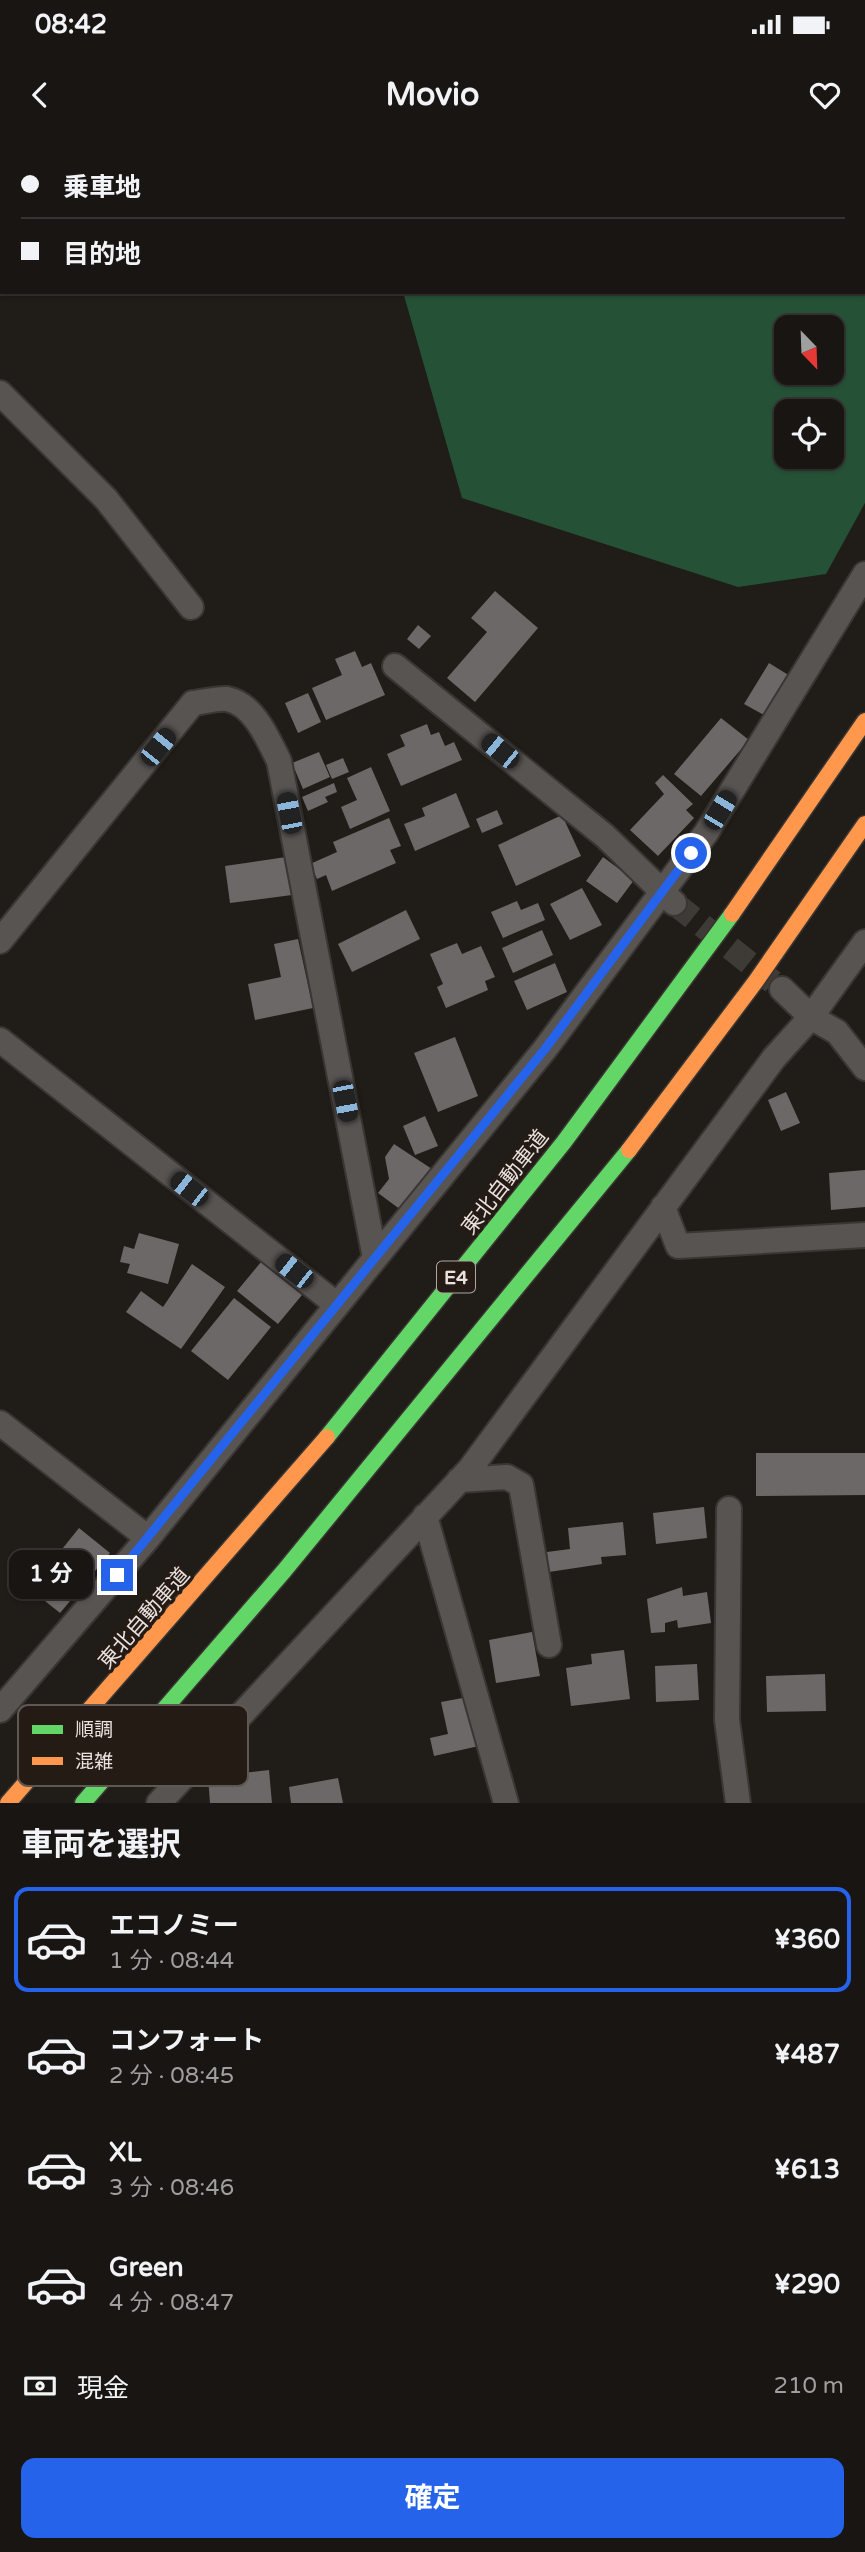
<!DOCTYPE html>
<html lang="ja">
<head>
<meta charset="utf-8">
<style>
  :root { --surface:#181512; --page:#211e1b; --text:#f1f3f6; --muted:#9f9f9f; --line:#363432; --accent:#2563eb }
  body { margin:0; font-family:"Varela Round","Noto Sans JP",sans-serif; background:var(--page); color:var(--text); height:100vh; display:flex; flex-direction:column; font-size:26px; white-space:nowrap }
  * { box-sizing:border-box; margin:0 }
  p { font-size:23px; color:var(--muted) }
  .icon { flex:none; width:38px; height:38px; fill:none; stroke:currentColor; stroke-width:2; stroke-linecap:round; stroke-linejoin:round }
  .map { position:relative; height:1663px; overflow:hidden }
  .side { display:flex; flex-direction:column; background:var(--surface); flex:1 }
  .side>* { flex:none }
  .guide { position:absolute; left:0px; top:0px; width:866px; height:154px; box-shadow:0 2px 5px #0004,0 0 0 2px var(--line); display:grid; align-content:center; height:154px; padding:0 21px; background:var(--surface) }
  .needle { width:46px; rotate:157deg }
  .tools { position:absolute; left:774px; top:175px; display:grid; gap:14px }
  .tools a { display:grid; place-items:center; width:70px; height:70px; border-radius:14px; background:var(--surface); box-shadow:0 2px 5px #0004,0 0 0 2px var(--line); font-size:35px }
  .end { position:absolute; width:32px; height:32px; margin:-16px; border:9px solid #2563eb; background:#fff; box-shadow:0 0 0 4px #fff }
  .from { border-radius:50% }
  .bubble { position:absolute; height:49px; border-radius:14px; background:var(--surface); box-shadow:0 2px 5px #0004,0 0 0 2px var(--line); font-size:23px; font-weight:700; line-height:49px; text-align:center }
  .car { position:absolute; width:21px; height:42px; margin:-21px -10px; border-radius:9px; box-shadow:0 0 5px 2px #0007; background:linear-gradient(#222 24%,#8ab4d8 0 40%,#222 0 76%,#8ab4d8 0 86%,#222 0) }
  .guide b { display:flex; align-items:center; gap:24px; height:66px; font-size:26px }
  .guide b+b { border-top:2px solid var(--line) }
  .guide i { width:18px; height:18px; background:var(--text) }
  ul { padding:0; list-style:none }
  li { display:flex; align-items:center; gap:21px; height:105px; margin:0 14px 10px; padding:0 7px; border:4px solid transparent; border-radius:14px }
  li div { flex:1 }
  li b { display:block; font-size:26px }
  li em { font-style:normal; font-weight:700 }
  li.current { border-color:var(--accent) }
  li>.icon { width:63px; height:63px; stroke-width:1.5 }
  h2 { padding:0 21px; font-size:32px; line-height:84px }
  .pay { display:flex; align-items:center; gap:18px; height:77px; padding:0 21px; font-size:26px }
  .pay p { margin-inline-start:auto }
  .action { display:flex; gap:14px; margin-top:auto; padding:14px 21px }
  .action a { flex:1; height:80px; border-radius:14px; background:var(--accent); color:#fff; font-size:28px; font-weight:700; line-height:80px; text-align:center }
  .status { display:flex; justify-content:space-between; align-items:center; height:49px; padding:0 35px; background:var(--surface); direction:ltr }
  .status svg { height:19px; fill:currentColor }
  header { display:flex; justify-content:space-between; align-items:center; height:91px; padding:0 21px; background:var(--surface); font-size:32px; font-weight:700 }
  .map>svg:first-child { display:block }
  .forest { fill:#255137; fill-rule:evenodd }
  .building { fill:#6c6867 }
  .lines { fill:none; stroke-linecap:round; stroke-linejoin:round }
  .street-tunnel { stroke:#3e3a36; stroke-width:24; stroke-dasharray:24 12; stroke-linecap:butt }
  .street-casing { stroke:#3a3633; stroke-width:28 }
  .fast-casing { stroke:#3a3633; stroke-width:19 }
  .slow-casing { stroke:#3a3633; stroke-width:19 }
  .street { stroke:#585452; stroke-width:24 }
  .fast { stroke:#63d668; stroke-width:16 }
  .slow { stroke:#ff974d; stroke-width:16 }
  .route { stroke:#2563eb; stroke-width:9 }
  .labels { text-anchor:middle; stroke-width:7; stroke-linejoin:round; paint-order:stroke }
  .shield { fill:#241b15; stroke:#aea6a2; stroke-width:2 }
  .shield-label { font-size:19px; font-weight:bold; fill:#e9e2de }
  .street-label { font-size:21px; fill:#e9e2de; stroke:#241b15 }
  .key { fill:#241b15; stroke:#5f5751; stroke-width:2 }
  .key-label { font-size:19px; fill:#e9e2de }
</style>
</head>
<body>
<div class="status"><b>08:42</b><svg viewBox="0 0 49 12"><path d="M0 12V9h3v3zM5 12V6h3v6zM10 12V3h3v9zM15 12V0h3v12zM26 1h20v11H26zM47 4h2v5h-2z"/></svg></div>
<header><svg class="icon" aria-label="back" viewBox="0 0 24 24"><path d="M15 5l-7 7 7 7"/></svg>Movio<svg class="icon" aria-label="heart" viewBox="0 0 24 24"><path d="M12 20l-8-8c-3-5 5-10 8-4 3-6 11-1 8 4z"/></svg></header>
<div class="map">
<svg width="865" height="1663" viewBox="0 0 865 1663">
  <rect width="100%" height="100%" fill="#201c18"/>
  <path class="forest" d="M143,0H865V363L826,434L738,447L462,358L403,152H864V2ZM786,187H831V233H786ZM786,271H831V317H786Z"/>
  <path class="building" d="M495,451L538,488L475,562L447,538L487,492L471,478Z
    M418,485L431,496L419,509L407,499Z
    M355,511L362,527L371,523L385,555L326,580L312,548L342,535L335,519Z
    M769,523L795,539L771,579L744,564Z
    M308,553L321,582L298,593L285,563Z
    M721,578L749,600L701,656L674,634Z
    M427,584L431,595L439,592L445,606L454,602L462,620L401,646L387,614L405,606L400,595Z
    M319,612L330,637L303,649L292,623Z
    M343,618L349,632L332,639L326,625Z
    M371,627L390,671L350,689L341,667L357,660L347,638Z
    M663,635L693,664L686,670L694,678L658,716L630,690L664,654L655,643Z
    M334,643L337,652L325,657L328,662L308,671L302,657Z
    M456,653L470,687L415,711L404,684L425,676L422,668Z
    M497,670L503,684L482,693L476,679Z
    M562,675L581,716L516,746L498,705Z
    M389,678L401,706L390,710L396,723L332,751L326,735L317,739L310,724L337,712L333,702Z
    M286,717L292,755L230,763L225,726Z
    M603,717L634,740L617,763L586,741Z
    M582,748L602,785L570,800L550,764Z
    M517,761L521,770L538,763L545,780L503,798L491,772Z
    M406,770L420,799L352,832L338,804Z
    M542,790L553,815L513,833L502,808Z
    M298,799L313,868L255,880L248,844L281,837L274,804Z
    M457,803L462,814L481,806L495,837L485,841L488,850L446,868L437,847L443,844L430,814Z
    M555,823L567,852L527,870L514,841Z
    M455,897L478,956L438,972L414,913Z
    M786,952L800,983L781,991L768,960Z
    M425,976L438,1006L415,1015L403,986Z
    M394,1004L432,1029L401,1070L378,1053L389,1039L385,1017Z
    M865,1030V1067L831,1070L829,1033Z
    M139,1093L179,1104L168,1144L127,1133L130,1124L120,1122L124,1106L134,1109Z
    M261,1122L302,1155L278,1184L237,1151Z
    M192,1124L225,1147L181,1209L126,1172L141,1151L163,1167Z
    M234,1158L271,1187L228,1240L191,1211Z
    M756,1313H865V1355L756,1356Z
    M704,1367L707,1398L656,1404L653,1373Z
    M623,1382L626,1415L601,1417L602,1424L549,1432L547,1412L570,1409L568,1388Z
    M79,1388L110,1413L60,1473L30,1449Z
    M682,1447L683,1456L707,1452L711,1483L678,1488L677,1480L665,1483V1492L651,1493L647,1459Z
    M532,1492L540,1536L496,1543L489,1500Z
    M624,1510L630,1559L571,1566L566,1528L592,1524L591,1514Z
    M697,1524L699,1560L656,1562L655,1526Z
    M825,1534L826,1571L767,1572L766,1536Z
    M468,1557L479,1606L434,1616L430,1598L448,1594L441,1562Z
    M269,1630L272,1663H210L208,1637Z
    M338,1638L343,1663H291L289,1647Z"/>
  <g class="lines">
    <path class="street-tunnel" d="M674,763L773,842"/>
    <defs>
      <path id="street" d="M0,253L106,359L191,467
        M395,526L605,696L674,763
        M0,801L193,563C203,562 217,558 227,559C254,564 268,599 279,621L375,1118
        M782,849L811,877L837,892L865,928
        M0,900L336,1164
        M663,1067L678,1106L865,1095
        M0,1283L148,1398
        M459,1340L507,1337L521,1345L549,1505
        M729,1369L727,1580L738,1663
        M425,1376L506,1663
        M0,1570L148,1398L545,909L706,693L865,434
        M159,1663L470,1329L774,918L811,877L865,802"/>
      <path id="fast" d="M327,1297L564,1002L732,774
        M83,1663L284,1431L629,1010"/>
      <path id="slow" d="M732,774L865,581
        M629,1010L756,841L865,684
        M8,1663L327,1297"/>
    </defs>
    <use href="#street" class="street-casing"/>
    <use href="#fast" class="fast-casing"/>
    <use href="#slow" class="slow-casing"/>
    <use href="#street" class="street"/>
    <use href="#fast" class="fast"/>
    <use href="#slow" class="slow"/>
  </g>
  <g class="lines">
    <path class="route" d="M117,1435L545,909L691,713"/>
  </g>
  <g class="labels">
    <rect class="shield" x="437" y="1121.5" width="38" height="31" rx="5"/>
    <g class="shield-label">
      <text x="456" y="1144">E4</text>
    </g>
    <g class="street-label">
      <text transform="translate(505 1042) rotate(-52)" y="7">東北自動車道</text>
      <text transform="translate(144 1478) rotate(-49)" y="7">東北自動車道</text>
    </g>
  </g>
  <rect x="18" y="1565" width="230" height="81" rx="10" class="key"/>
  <rect x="32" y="1585" width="31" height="9" fill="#63d668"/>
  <rect x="32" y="1617" width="31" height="8" fill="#ff974d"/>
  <g class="key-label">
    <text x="75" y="1596">順調</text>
    <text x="75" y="1628">混雑</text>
  </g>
</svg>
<div class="tools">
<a><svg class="needle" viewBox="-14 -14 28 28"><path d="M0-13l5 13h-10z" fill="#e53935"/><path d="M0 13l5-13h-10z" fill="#9f9f9f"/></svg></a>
<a><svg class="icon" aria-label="locate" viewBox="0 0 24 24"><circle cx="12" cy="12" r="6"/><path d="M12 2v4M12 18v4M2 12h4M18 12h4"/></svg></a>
</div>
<i class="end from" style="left:691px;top:713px"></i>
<i class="end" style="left:117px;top:1435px"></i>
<div class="bubble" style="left:9px;top:1410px;width:84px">1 分</div>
<i class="car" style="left:158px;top:607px;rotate:39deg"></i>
<i class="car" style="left:500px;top:611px;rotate:309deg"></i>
<i class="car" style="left:720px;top:670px;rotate:31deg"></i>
<i class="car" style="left:289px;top:673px;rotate:349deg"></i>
<i class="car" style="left:345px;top:961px;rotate:169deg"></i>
<i class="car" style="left:189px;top:1049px;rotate:308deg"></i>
<i class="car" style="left:294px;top:1131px;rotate:308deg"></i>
<div class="guide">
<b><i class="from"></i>乗車地</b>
<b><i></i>目的地</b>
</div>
</div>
<section class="side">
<h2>車両を選択</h2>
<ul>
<li class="current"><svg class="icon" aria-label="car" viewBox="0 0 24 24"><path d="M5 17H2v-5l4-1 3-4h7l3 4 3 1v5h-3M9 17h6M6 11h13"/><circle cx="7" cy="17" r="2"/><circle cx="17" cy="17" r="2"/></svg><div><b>エコノミー</b><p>1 分 · 08:44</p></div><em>¥360</em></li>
<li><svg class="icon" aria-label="car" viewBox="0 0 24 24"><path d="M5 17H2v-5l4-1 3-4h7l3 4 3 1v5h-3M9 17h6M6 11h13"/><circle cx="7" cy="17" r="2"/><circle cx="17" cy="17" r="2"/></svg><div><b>コンフォート</b><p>2 分 · 08:45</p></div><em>¥487</em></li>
<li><svg class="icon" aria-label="car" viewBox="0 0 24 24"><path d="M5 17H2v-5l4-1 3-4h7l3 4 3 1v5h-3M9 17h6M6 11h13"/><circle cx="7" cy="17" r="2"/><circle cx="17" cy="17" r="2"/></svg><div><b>XL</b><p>3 分 · 08:46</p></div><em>¥613</em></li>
<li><svg class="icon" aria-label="car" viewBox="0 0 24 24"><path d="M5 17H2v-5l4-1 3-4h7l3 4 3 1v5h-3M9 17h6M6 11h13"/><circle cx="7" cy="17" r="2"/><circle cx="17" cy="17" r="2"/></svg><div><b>Green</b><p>4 分 · 08:47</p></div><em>¥290</em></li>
</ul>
<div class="pay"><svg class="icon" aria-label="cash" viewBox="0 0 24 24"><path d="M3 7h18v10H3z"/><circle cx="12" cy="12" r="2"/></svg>現金<p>210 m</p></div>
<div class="action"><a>確定</a></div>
</section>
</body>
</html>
